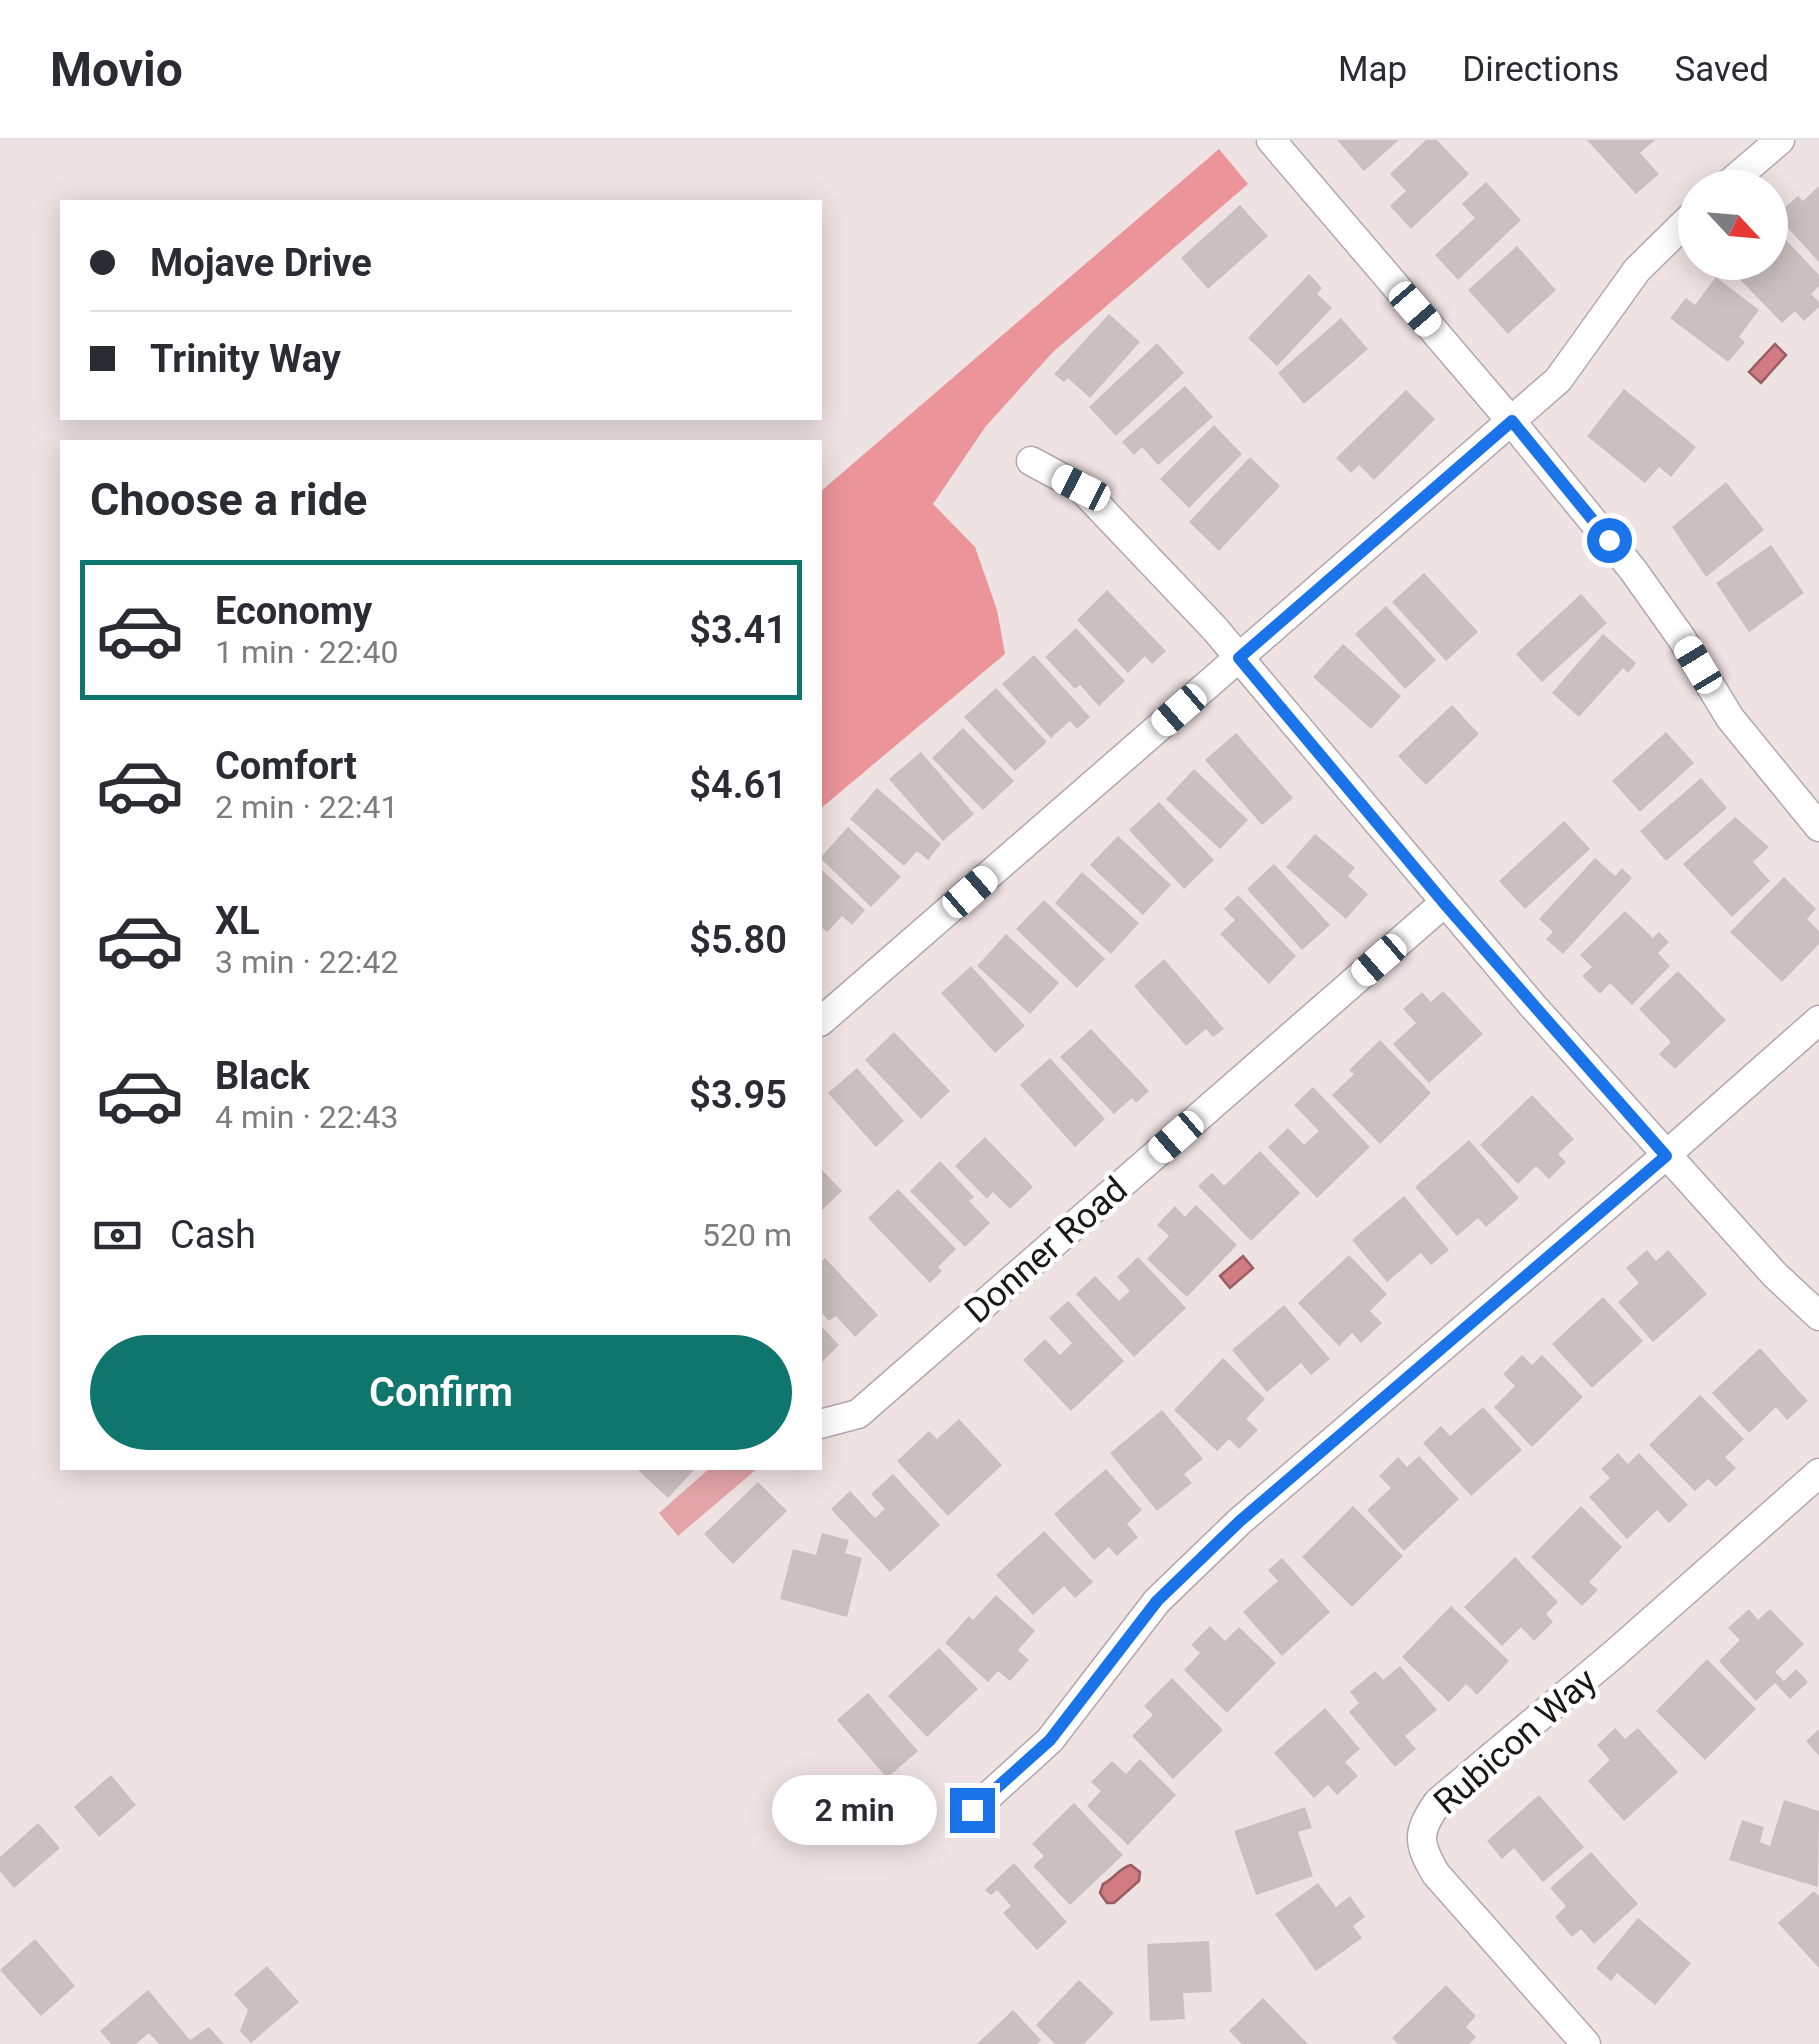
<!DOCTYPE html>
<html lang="en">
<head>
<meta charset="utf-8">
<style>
  :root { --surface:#fff; --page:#f2f2f3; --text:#2b2b33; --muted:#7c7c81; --line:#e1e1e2; --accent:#0f766e }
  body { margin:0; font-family:Roboto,sans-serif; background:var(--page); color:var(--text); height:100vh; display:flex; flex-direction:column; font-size:38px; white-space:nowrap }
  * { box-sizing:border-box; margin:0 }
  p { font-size:32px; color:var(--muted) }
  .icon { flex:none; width:55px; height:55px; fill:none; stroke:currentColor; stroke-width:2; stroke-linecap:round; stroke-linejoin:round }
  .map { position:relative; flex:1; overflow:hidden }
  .sheet { position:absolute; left:60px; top:300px; width:762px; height:1030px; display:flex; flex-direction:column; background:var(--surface); border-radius:0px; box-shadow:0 5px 25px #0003 }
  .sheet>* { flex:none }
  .hud { position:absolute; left:60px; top:60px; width:762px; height:220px; border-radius:0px; box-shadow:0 5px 25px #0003; display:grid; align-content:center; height:220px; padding:0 30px; background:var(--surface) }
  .needle { width:65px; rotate:116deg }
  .tools { position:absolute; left:1678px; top:30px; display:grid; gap:20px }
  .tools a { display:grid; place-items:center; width:110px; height:110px; border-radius:50%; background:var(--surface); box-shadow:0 5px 25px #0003; font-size:50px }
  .end { position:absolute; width:45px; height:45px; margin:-22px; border:12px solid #1a73e8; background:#fff; box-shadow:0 0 0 5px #fff }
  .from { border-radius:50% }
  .bubble { position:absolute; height:70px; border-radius:35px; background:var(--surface); box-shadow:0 5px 25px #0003; font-size:32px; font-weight:600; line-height:70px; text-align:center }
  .car { position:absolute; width:30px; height:60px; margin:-30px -15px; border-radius:12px; box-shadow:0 0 8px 2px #0007; background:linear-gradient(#fff 24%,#345 0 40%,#fff 0 76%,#345 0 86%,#fff 0) }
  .hud b { display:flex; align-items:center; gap:35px; height:95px; font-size:38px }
  .hud b+b { border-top:2px solid var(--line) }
  .hud i { width:25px; height:25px; background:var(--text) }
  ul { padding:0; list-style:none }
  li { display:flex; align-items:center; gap:30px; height:140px; margin:0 20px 15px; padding:0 10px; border:5px solid transparent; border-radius:0px }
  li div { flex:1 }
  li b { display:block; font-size:38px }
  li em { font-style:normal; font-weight:600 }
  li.current { border-color:var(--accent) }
  li>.icon { width:90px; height:90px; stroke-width:1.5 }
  h2 { padding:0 30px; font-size:45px; line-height:120px }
  .pay { display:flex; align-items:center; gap:25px; height:110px; padding:0 30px; font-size:38px }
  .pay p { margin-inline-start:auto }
  .cta { display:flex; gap:20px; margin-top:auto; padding:20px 30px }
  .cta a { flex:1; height:115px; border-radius:60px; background:var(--accent); color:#fff; font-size:40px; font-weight:600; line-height:115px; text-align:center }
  header { display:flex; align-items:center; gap:60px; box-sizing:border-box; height:140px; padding:0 50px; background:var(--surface); border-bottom:2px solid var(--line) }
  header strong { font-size:48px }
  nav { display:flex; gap:55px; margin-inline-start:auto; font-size:35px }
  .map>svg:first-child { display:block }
  .green { fill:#e3a5a8 }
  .forest { fill:#eb959a }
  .water { fill:#d07c82; stroke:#9a5e62; stroke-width:2.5 }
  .building { fill:#cbbfbf }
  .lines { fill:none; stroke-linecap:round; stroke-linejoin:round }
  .street-casing { stroke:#b3a7a8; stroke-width:31 }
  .street { stroke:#fff; stroke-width:28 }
  .route { stroke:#1a73e8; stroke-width:12 }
  .labels { text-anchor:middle; stroke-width:9; stroke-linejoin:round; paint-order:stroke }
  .street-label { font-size:35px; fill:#1b1717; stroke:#fff }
</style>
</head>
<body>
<header>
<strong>Movio</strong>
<nav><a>Map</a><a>Directions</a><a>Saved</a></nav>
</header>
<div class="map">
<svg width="1819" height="1904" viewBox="0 0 1819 1904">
  <rect width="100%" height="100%" fill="#efe2e3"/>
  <path class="green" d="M710,1328H758L678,1396L659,1373Z"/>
  <path class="forest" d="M1219,9L1248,44L1053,212L986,286L933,364L975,407L997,470L1005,514L820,669V352Z"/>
  <path class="water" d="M1775,204L1786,215L1761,243L1749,232Z
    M1243,1116L1253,1128L1230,1148L1220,1136Z
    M1131,1725L1140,1732L1139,1741L1114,1763H1107L1100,1753L1103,1744C1114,1739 1120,1727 1131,1725Z"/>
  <path class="building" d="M1337,0H1399L1364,31Z
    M1426,0H1437L1469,34L1411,89L1390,66L1406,51L1390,34Z
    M1587,0H1655L1640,13L1659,34L1636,54Z
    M1486,42L1521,80L1458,140L1435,115L1475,78L1462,64Z
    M1819,46V122L1776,75L1798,56L1803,61Z
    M1240,65L1268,96L1208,149L1181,118Z
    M1770,83L1819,135V146L1811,154L1819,162V167L1804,181L1795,171L1782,183L1727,126L1730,122H1770Z
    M1517,106L1556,150L1508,194L1468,150Z
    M1309,134L1322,148L1317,154L1332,168L1277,226L1248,198Z
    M1716,137L1759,170L1739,197L1745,202L1728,222L1670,178L1686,158L1695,165Z
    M1109,174L1140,202L1090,258L1068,238L1064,242L1054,234Z
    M1341,178L1368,209L1304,264L1278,233Z
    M1157,203L1184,233L1116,296L1089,267Z
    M1185,246L1213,277L1158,325L1142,307L1134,315L1122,302Z
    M1624,249L1696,307L1671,337L1659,327L1645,343L1587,296Z
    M1406,250L1435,279L1374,340L1359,325L1351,333L1336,318Z
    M1214,285L1242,314L1189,368L1160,339Z
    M1250,317L1280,346L1219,411L1189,382Z
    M1726,342L1764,390L1706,437L1672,387Z
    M1771,405L1804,453L1749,492L1716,443Z
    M1424,433L1478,492L1446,521L1392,462Z
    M1107,450L1166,511L1152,524L1145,516L1128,533L1077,480Z
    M1581,454L1607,483L1542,542L1516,514Z
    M1386,466L1436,520L1405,549L1355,494Z
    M1076,488L1125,541L1099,566L1080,545L1075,549L1045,517Z
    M1603,494L1636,523L1628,533L1623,528L1579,577L1552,553Z
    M1343,504L1401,556L1371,589L1313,537Z
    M1034,515L1090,577L1077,589L1070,581L1051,598L1002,544Z
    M996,548L1047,602L1015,631L964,577Z
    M1452,565L1479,594L1426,645L1398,616Z
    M963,588L1014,641L983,670L932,618Z
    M1666,592L1694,623L1640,672L1612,641Z
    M1236,593L1293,658L1262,685L1205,620Z
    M921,612L974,674L943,701L889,639Z
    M1194,629L1248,680L1220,709L1166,659Z
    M1701,638L1727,668L1666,721L1640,691Z
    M877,648L941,704L928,720L917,711L904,726L850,679Z
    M1159,662L1214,720L1184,749L1129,690Z
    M1735,677L1769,707L1753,722L1770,741L1732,777L1683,724Z
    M1564,681L1590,709L1525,769L1499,741Z
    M848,687L901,737L871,767L820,718Z
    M1315,694L1355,728L1348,736L1368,754L1346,779L1286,727Z
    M1118,696L1171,745L1143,775L1090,725Z
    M1595,718L1615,736L1622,728L1632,738L1563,814L1546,799L1553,792L1539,779Z
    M1274,724L1330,785L1302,810L1247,749Z
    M820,728L865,770L852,785L842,776L827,792L820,786Z
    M1082,732L1139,783L1111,814L1055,763Z
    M1784,737L1816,769L1807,779L1819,791V804L1782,842L1730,792Z
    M1238,755L1296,816L1269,844L1220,794L1235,780L1224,769Z
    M1044,760L1105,819L1077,848L1016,789Z
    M1625,771L1653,798L1659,792L1669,802L1658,813L1670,826L1632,865L1610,843L1600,854L1582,836L1592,827L1580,815Z
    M1006,794L1059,843L1030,874L977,826Z
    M1164,819L1224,889L1213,897L1206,889L1186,906L1134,846Z
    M971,826L1025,886L995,913L941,853Z
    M1678,831L1726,880L1675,929L1659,914L1671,902L1639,869Z
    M1443,851L1483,894L1429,943L1393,904L1416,883L1403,869L1422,852L1431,862Z
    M1091,889L1149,951L1136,963L1132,958L1114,974L1060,917Z
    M894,892L950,951L921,979L865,920Z
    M1380,900L1431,953L1380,1004L1332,955L1354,934L1349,930Z
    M1050,918L1105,979L1075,1007L1020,945Z
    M857,928L904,981L876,1007L828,953Z
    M1313,947L1370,1007L1317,1058L1268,1007L1288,988L1304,1005L1319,991L1294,965Z
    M1532,955L1574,999L1558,1014L1566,1022L1549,1039L1536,1026L1518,1044L1480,1005Z
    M985,997L1033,1047L1010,1069L993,1052L987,1059L955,1026Z
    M1469,1000L1519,1058L1486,1087L1478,1078L1457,1096L1415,1047Z
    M1260,1011L1300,1053L1251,1101L1198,1046L1212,1033L1224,1046Z
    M940,1021L974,1057L969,1061L990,1083L965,1107L910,1051Z
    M820,1028L842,1051L820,1072Z
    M898,1049L956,1109L938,1127L942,1131L930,1143L868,1078Z
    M1404,1056L1449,1110L1431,1125L1421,1113L1387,1142L1352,1100Z
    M1196,1065L1237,1105L1187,1157L1147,1119L1169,1096L1157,1085L1175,1066L1185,1077Z
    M1647,1110L1656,1121L1668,1110L1707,1154L1653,1202L1618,1162L1639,1143L1626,1128Z
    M1349,1115L1387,1154L1370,1171L1382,1183L1361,1203L1352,1193L1339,1206L1298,1163Z
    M1138,1117L1186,1168L1134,1217L1076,1154L1095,1136L1119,1161L1130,1151L1117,1137Z
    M825,1118L878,1175L855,1197L836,1176L829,1181L820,1171V1123Z
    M1603,1157L1643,1201L1592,1248L1552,1204Z
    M1068,1161L1124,1221L1071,1271L1023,1220L1045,1199L1060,1215L1072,1203L1049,1178Z
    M1284,1165L1330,1219L1311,1235L1301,1223L1267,1252L1232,1210Z
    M820,1185L839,1205L820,1224Z
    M1760,1208L1808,1261L1787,1280L1776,1267L1749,1293L1712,1253Z
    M1522,1215L1532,1225L1542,1215L1583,1257L1532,1307L1494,1267L1515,1246L1503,1234Z
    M1223,1218L1265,1259L1246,1279L1258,1290L1239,1309L1229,1299L1217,1311L1174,1270Z
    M1700,1255L1744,1299L1725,1317L1736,1328L1716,1347L1708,1339L1695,1351L1649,1305Z
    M1483,1267L1522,1310L1471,1356L1423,1303L1441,1286L1450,1296Z
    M1162,1270L1203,1319L1184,1334L1192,1343L1157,1371L1110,1313Z
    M959,1279L1002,1325L948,1376L897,1321L929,1291L937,1299Z
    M1618,1313L1628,1324L1639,1313L1688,1365L1669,1383L1657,1370L1627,1399L1589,1357L1610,1338L1601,1329Z
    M1419,1316L1459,1359L1404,1411L1367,1370L1391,1348L1379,1336L1398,1317L1407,1327Z
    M641,1328H696L668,1358L638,1330Z
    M1106,1329L1142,1370L1127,1384L1138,1397L1117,1416L1109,1407L1094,1420L1054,1374Z
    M893,1334L940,1385L890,1432L831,1369L850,1351L875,1378L885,1369L871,1354Z
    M758,1342L787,1371L733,1424L704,1394Z
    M1353,1366L1403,1416L1352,1467L1302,1417Z
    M1581,1366L1622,1407L1589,1442L1598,1450L1582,1466L1531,1417Z
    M1044,1391L1093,1442L1075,1458L1064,1446L1033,1475L996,1435Z
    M822,1393L849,1400L845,1413L862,1418L847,1477L780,1459L793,1409L816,1415Z
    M1515,1417L1558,1462L1546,1474L1553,1482L1534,1501L1521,1487L1502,1506L1464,1467Z
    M1282,1418L1330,1472L1282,1516L1243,1472L1278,1441L1268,1430Z
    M996,1455L1035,1491L1018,1510L1029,1520L1010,1541L998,1531L988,1542L945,1503L969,1476L973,1480Z
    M1451,1466L1509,1521L1477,1555L1466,1544L1449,1562L1402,1517Z
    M1749,1469L1758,1480L1770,1469L1804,1504L1775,1532L1784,1541L1796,1529L1808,1542L1790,1559L1775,1543L1756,1561L1719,1521L1740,1500L1728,1488Z
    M1210,1486L1225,1501L1239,1487L1276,1523L1227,1573L1184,1530L1200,1513L1191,1505Z
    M939,1508L978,1549L927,1597L888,1556Z
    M1707,1519L1756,1569L1705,1620L1656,1571Z
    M1400,1526L1437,1570L1405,1596L1416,1609L1395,1627L1349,1572L1359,1563L1350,1552L1375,1531L1383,1540Z
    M1172,1538L1223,1590L1173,1639L1132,1596L1153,1575L1144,1566Z
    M868,1553L918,1611L887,1638L837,1580Z
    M1325,1568L1360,1609L1345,1622L1358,1636L1337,1655L1328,1645L1314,1658L1274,1613Z
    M1615,1588L1625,1599L1638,1588L1678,1632L1624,1681L1588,1641L1610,1620L1597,1605Z
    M1819,1589V1616L1806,1601Z
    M1140,1619L1176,1655L1128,1705L1087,1666L1101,1651L1091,1642L1112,1621L1126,1634Z
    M111,1635L136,1665L99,1697L74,1667Z
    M1539,1655L1584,1707L1543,1742L1514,1708L1502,1719L1487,1701Z
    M1784,1660L1819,1671L1818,1747L1729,1720L1742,1680L1764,1687L1760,1702L1770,1706Z
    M1074,1663L1123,1715L1070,1765L1033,1726L1044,1716L1032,1704Z
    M1305,1667L1312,1688L1298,1692L1313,1736L1256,1755L1234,1691Z
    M38,1683L60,1708L14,1748L0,1731V1717Z
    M1591,1712L1638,1764L1594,1804L1581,1789L1572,1797L1555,1777L1566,1766L1550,1748Z
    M1014,1723L1067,1782L1037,1810L1003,1773L1011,1766L997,1750L991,1755L985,1750Z
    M1318,1743L1336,1767L1350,1756L1365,1777L1353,1786L1362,1798L1316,1831L1275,1774Z
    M1814,1751L1819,1756V1828L1778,1783Z
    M1638,1778L1691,1823L1655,1865L1617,1833L1611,1841L1596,1828Z
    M35,1799L75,1846L41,1876L0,1830Z
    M1209,1801L1212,1852L1183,1853L1185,1879L1150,1881L1147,1804Z
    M267,1826L299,1862L251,1903L240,1891L248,1870L234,1854Z
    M1079,1840L1114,1873L1084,1904H1055L1036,1885Z
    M1446,1845L1476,1876L1466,1887L1476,1897L1469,1904H1398L1392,1898Z
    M148,1850L190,1900L209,1887L224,1904H159L149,1893L136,1904H111L100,1891Z
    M1263,1858L1308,1904H1242L1229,1891Z
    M1013,1870L1041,1900L1037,1904H977Z"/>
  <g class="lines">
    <defs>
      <path id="street" d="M1271,0L1511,281L1633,430L1682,499L1730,578L1819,687
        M1724,48L1780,0
        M1031,321L1081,348L1215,489L1532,865L1775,1135L1819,1176
        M820,882L1558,240L1637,130L1695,73
        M820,1284L858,1274L1444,763
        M973,1670L1050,1600L1157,1461L1240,1381L1665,1016L1819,880
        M1586,1904L1436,1734C1417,1702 1417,1692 1438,1662L1613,1515L1819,1333"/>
    </defs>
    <use href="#street" class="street-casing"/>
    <use href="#street" class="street"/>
  </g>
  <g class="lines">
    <path class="route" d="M972,1670L1050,1600L1157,1461L1240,1381L1666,1016L1444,763L1239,518L1512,281L1609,400"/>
  </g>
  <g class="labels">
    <g class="street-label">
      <text transform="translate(1046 1110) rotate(-41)" y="12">Donner Road</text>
      <text transform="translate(1515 1601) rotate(-41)" y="12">Rubicon Way</text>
    </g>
  </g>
</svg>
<div class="tools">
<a><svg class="needle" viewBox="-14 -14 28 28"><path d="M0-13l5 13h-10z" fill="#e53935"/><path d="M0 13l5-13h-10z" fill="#7c7c81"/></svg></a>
</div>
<i class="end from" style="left:1609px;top:400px"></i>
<i class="end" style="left:972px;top:1670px"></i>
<div class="bubble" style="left:772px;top:1635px;width:165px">2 min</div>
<i class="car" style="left:1415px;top:169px;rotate:139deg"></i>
<i class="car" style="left:1081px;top:348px;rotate:297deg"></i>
<i class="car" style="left:1698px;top:525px;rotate:329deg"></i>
<i class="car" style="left:1179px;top:570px;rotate:229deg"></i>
<i class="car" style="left:970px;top:752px;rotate:49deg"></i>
<i class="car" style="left:1379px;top:820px;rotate:229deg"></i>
<i class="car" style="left:1176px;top:997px;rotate:229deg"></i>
<div class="hud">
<b><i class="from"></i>Mojave Drive</b>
<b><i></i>Trinity Way</b>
</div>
<section class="sheet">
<h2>Choose a ride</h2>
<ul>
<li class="current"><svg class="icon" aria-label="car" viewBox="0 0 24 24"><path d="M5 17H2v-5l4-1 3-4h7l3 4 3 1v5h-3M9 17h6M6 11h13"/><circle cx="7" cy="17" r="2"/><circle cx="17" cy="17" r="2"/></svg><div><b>Economy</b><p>1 min · 22:40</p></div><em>$3.41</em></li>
<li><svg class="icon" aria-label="car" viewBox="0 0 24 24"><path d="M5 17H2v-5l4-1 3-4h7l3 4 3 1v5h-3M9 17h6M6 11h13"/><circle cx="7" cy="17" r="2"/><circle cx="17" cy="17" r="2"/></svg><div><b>Comfort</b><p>2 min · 22:41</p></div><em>$4.61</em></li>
<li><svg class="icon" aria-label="car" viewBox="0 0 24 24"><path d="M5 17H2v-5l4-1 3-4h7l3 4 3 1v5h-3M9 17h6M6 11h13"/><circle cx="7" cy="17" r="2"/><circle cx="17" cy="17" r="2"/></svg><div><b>XL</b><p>3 min · 22:42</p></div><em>$5.80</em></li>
<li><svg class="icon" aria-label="car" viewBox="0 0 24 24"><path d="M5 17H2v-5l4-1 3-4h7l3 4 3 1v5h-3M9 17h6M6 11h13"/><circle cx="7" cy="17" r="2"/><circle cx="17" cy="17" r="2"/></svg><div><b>Black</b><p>4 min · 22:43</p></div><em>$3.95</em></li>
</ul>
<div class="pay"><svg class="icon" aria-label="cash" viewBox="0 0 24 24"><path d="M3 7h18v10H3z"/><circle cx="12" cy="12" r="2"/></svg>Cash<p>520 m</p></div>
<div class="cta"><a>Confirm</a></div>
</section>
</div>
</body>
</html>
